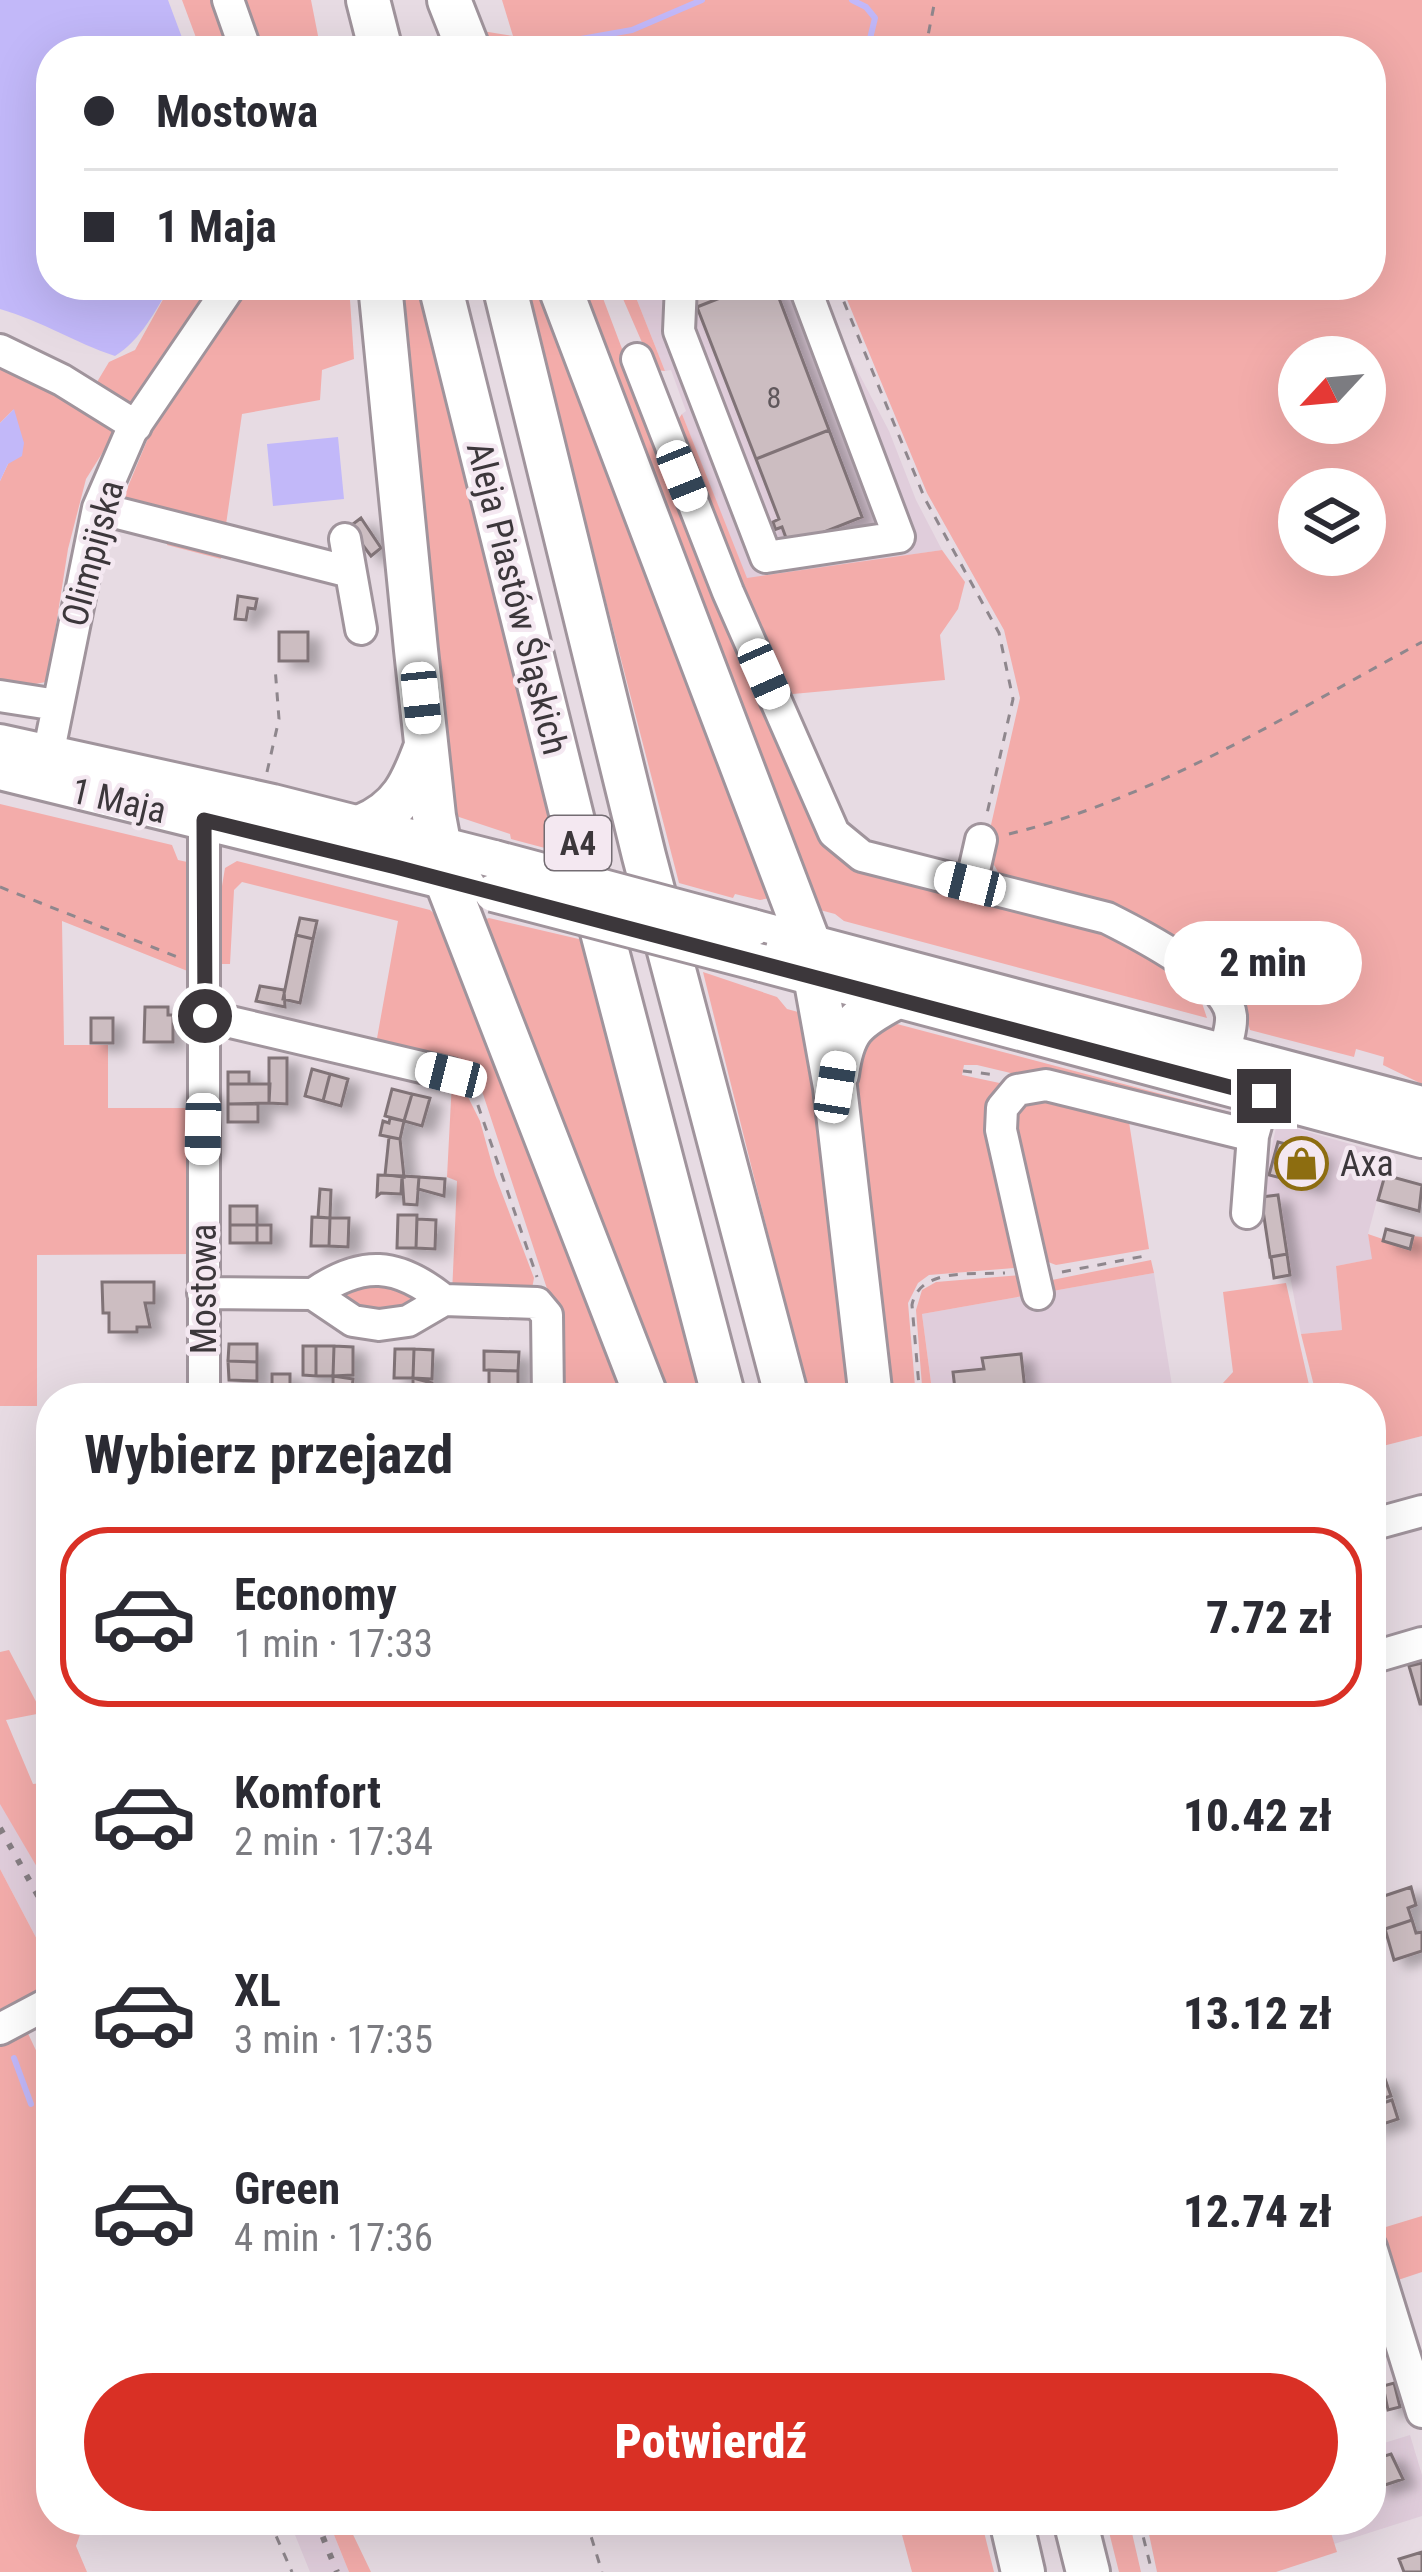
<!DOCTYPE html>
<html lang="pl">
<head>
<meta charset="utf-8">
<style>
  :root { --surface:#fff; --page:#f2f2f3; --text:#2b2b33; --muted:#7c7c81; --line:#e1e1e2; --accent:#d93025 }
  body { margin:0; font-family:"Roboto Condensed",sans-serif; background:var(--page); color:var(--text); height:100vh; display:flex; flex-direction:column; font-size:45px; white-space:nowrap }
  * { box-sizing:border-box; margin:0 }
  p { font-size:39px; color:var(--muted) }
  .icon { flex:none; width:66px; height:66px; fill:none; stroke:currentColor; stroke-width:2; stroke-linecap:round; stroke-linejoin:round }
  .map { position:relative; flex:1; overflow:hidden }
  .panel { position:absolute; left:36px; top:1383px; width:1350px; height:1152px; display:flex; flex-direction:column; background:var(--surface); border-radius:48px; box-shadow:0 12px 48px #0002 }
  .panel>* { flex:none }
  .hud { position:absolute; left:36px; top:36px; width:1350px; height:264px; border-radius:48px; box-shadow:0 12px 48px #0002; display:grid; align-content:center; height:264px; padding:0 48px; background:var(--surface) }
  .needle { width:78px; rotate:244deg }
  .fabs { position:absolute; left:1278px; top:336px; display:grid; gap:24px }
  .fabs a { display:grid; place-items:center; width:108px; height:108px; border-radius:50%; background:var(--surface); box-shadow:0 12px 48px #0002; font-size:60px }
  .end { position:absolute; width:54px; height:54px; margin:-27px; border:15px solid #3c373b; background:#fff; box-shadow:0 0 0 6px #fff }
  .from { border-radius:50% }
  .bubble { position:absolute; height:84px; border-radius:42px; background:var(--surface); box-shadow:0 12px 48px #0002; font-size:39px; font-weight:800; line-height:84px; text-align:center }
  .car { position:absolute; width:36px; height:72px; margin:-36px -18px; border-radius:15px; box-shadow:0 0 9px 3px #0007; background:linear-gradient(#fff 24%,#345 0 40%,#fff 0 76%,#345 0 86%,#fff 0) }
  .hud b { display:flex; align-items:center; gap:42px; height:114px; font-size:45px }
  .hud b+b { border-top:3px solid var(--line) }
  .hud i { width:30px; height:30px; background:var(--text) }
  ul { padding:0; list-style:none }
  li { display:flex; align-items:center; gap:36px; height:180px; margin:0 24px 18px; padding:0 24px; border:6px solid transparent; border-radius:48px }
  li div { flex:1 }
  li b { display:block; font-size:45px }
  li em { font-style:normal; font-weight:800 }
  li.active { border-color:var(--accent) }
  li>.icon { width:108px; height:108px; stroke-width:1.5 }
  h2 { padding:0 48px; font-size:54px; line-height:144px }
  .action { display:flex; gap:24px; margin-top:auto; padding:24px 48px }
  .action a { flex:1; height:138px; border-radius:72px; background:var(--accent); color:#fff; font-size:48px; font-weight:800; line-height:138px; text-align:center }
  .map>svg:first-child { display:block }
  .built { fill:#e0cddb }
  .green { fill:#f3acaa; fill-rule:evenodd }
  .water { fill:#c2b8f9 }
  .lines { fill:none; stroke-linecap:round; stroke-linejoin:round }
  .stream { stroke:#c2b8f9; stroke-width:6 }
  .building { fill:#ccbdc1; stroke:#807377; stroke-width:3; filter:url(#shadow) }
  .minor-casing { stroke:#a0949c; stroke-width:36 }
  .major-casing { stroke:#a0949c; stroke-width:42 }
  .highway-casing { stroke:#a0949c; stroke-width:48 }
  .path { stroke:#8f878d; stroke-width:3; stroke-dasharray:9 9; stroke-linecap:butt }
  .minor { stroke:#fff; stroke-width:30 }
  .major { stroke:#fff; stroke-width:36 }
  .highway { stroke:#fff; stroke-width:42 }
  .rail { stroke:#867e83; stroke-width:6; stroke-dasharray:6 12; stroke-linecap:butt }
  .major-bridge-casing { stroke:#a0949c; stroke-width:42; stroke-linecap:butt }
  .major-bridge { stroke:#fff; stroke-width:36 }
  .route { stroke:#3c373b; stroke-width:15 }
  .labels { text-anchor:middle; stroke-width:9; stroke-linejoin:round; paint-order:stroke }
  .number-label { font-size:30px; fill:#60585c }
  .shield { fill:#f4e8f1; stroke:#736c72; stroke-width:3 }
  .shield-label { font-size:33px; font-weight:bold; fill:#3c373b }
  .street-label { font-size:36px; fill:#3c373b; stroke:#f4e8f1 }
  .poi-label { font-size:36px; fill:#3c373b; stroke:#f4e8f1; text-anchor:start }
</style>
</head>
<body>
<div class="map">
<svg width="1422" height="2572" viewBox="0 0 1422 2572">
  <defs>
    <filter id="shadow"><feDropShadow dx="12" dy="7" stdDeviation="6" flood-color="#0004"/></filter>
  </defs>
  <rect width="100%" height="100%" fill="#e7dbe3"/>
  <path class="built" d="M631,285H818L820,299L889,431L916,500L942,550L746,579L682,414L686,411L671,370L665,371Z
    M1277,1123L1389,1155L1368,1234L1373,1259L1336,1266L1342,1330L1301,1334L1290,1276L1274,1278L1261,1197Z
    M1154,1273L1174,1398H933L922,1314Z
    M0,1802L51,1891V1966L0,1869Z
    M1410,2435L1422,2475V2516L1334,2544L1327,2520H1371V2447Z
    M289,2520H328L349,2572H310Z"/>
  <path class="green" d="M182,0H311L321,51H201Z
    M502,0H1422V1084L1383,1065L1384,1057L1356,1049L1354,1057L1250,1030L1241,999L1003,880L994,865L991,825L1020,698L1004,630L927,493L841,285H1371V51H855L856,39L806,51H483L476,30L513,36ZM1299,357H1365V423H1299ZM1299,489H1365V555H1299Z
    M171,285H349L354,359L322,370L320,400L242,414L221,559L167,545L172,515L122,501L151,431L94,387L109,362L135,350Z
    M388,285H418L560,852L511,839L510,834L447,813Z
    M524,285H547L770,898L760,900L735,894L733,898L679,883Z
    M569,285H598L627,362L826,840L1096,925L1164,964L1198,991L1207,1018L844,921L835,914L805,906Z
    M617,285H631L665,371L654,370Z
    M0,361L118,428L86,479L68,549L48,676L46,682L30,685L22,692L0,688V481L8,464L13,410L0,423Z
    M682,414L747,578L942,550L965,582L958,609L940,635L945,680L782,695L675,424Z
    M0,804L172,845L178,860L192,863L195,974L62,921L64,1045H108V1108H193L194,1254L37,1255V1406H0Z
    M237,861L430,910L447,925L628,1398H554L553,1307L482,1091L450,1065L376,1044L398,921L242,882L234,890L230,964H222V886L225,868Z
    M489,918L583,940L702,1398H656L476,923Z
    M703,972L777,997L787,1009L813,1016L859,1398H809Z
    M897,1024L1248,1117L1238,1127L977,1065H964L962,1075L1009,1085L1023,1261L1014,1268L929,1275L918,1283L908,1303L916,1398H889L853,1074L864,1039Z
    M452,1081L462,1085L480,1121L495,1175L534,1278L531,1294H452L457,1181L447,1177Z
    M1032,1094L1246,1144L1129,1122L1149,1249L1056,1265L1043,1260L1008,1130L1019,1101Z
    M1368,1234L1409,1248L1413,1236L1422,1237V1436L1371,1449V1398H1317L1301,1334L1342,1330L1336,1266L1372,1259Z
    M1151,1260L1154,1273L1047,1292L1052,1280Z
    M1021,1275L1029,1295L922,1314L933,1398H923L916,1310L922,1290L936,1282Z
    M361,1278L429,1296L379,1321L331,1290Z
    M1286,1283L1312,1398H1178L1177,1390L1223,1383L1233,1372L1223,1292Z
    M9,1650L42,1713L6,1720L33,1784L51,1782V1891L0,1804V1652Z
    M0,1869L51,1966V1991L0,2018Z
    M23,2023L51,2082V2520H85L76,2546L87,2572H0V2036Z
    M1422,2216V2272L1392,2282L1376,2230Z
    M328,2520H346L371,2572H349Z
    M898,2520H981L994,2572H912Z
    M1106,2520H1129L1141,2572H1119Z
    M1146,2520H1327L1337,2552L1276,2572H1157Z"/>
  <path class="water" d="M0,0H168L187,51H51V285H171C155,311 141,340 115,356C75,343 40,320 0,309Z
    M14,409L24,443L22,456L8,464L0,481V423Z
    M338,437L344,499L273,506L267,444Z"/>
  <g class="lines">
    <path class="stream" d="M852,0L866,7L875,18L867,51
      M513,51L632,30L702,0
      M14,2058L31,2104"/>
  </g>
  <path class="building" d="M692,285H753L697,307Z
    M753,285H774L829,430L756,459L697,307Z
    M829,430L862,517L789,546L782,527L771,531L775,528L773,522L779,519L756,459Z
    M361,518L381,548L371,556L349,527Z
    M238,596L257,599L255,609L248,608L246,620L235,619Z
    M279,632H308V661H279Z
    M300,918L317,921L313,939L296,935Z
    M296,935L313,939L300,1003L283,999Z
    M260,986L284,990L285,1007L256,1001Z
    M145,1007H168V1015H173V1042H144Z
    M91,1018H113V1043H91Z
    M269,1058H287V1104L269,1103Z
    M312,1069L330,1074L323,1101L305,1096Z
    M228,1072H249V1084H228Z
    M330,1074L348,1079L341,1106L323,1101Z
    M228,1084H270L269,1103L228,1104Z
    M392,1089L412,1094L404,1121L385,1116Z
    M412,1094L430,1098L422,1126L404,1121Z
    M228,1104H258V1122H228Z
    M390,1118L404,1121L400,1139L380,1135L383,1121L389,1123Z
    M389,1137L400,1139L404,1177L385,1175Z
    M1278,1142L1321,1153L1313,1186L1269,1175Z
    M378,1175L402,1176L401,1194L381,1193L377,1196Z
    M1385,1175L1422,1185L1419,1211L1378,1200Z
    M402,1176L419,1177L417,1205L404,1204Z
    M419,1177L445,1179L444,1196L418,1189Z
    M320,1189L331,1190L330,1218L318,1217Z
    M1278,1195L1287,1254L1270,1257L1261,1197Z
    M230,1206H257V1225H230Z
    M398,1215H417L416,1248H397Z
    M312,1217L330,1218L329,1246H311Z
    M330,1218H349L348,1247L329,1246Z
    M417,1219L436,1220L435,1249L416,1248Z
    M230,1225H257V1243H230Z
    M257,1225H271V1243H257Z
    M1386,1229L1413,1236L1410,1249L1383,1241Z
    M1287,1254L1290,1275L1274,1278L1271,1257Z
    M102,1282H154V1303H145L150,1327H137V1332H109V1313H103Z
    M229,1344H257V1362L228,1361Z
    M303,1346H316V1376L303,1375Z
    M316,1346H334L333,1376H316Z
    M334,1346L353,1347V1375L333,1376Z
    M395,1349H414L413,1378H394Z
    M414,1349L433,1350L432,1379L413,1378Z
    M484,1351L519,1352L518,1371L484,1370Z
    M1021,1354L1025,1390L1030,1389L1031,1398H956L953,1372L984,1369L982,1358Z
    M228,1361L257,1362V1381L229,1380Z
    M489,1370L518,1371V1390L489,1389Z
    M272,1374H290V1392H272Z
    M333,1376L353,1379L352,1390H333Z
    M413,1378L432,1383V1398H413Z
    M231,1392H290V1398H221L220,1394Z
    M1422,1663V1704H1420L1409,1666Z
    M1411,1887L1416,1905L1408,1908L1412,1920L1385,1929L1375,1899Z
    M1412,1920L1416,1933L1422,1932V1951L1394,1960L1385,1929Z
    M1384,2076L1391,2096L1371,2102V2080Z
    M1392,2100L1398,2119L1371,2128V2107Z
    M1394,2383L1400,2407L1388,2410L1383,2386Z
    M1391,2454L1403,2479L1376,2488L1371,2460Z
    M1422,2552V2572H1404L1399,2559Z"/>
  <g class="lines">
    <defs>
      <path id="minor" d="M228,0L246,51
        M681,285L679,331L766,557L899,537L804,285
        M0,350L62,380L136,426
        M637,359L728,592L834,833L862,856L1107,918C1137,933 1228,979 1231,1016C1232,1034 1222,1055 1217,1072
        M98,508L350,572
        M345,539L361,629
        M0,696L57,705
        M44,775L98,508L131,432L231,285
        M971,884L981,840
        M205,1016L451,1074
        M1247,1213L1253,1136L1258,1118
        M203,1293L313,1294L353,1321L379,1325L408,1321L444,1300L537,1303L547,1315L548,1398
        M313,1294C362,1260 397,1262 444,1300
        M1038,1294L1001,1130L1002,1108L1017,1090L1046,1085L1253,1136
        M204,1398V820
        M1371,1525L1422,1511
        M1371,1658L1422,1643
        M0,2029L51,2002
        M1371,2247L1422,2412"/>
      <path id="major" d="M0,743L273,803L494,859
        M0,771L467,886
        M752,928L1422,1105
        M762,963L1422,1139"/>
      <path id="highway" d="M368,0L381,51
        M449,0L469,51
        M380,285L416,650L434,816L446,880L647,1398
        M440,285L573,821L724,1398
        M504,285L644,856L787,1398
        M559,285L809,943L835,1087L871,1398
        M362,826C401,810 412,784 426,746
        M837,1074C843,1029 854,1020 893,999
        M1011,2520L1023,2572
        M1075,2520L1088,2572"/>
    </defs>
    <use href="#minor" class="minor-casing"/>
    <use href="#major" class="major-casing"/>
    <use href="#highway" class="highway-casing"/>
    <path class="path" d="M925,51L935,0
      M837,285L925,499L999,633L1013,699L986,818
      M267,772L279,719L275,667
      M1009,834C1156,798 1289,714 1422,642
      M0,887L180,958
      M963,1071L997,1075
      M472,1088L537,1277
      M1062,1272L1150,1255
      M920,1398L912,1305C919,1267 974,1275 1005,1273
      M42,2037L51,2050
      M269,2520L292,2572
      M586,2520L602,2572
      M1139,2520L1152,2572"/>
    <use href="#minor" class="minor"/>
    <use href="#major" class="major"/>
    <use href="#highway" class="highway"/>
    <path class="rail" d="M0,1828L51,1919
      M316,2520L337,2572"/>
    <defs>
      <path id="major-bridge" d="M494,859L752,928
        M493,893L762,963"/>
    </defs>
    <use href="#major-bridge" class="major-bridge-casing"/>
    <use href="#major-bridge" class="major-bridge"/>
  </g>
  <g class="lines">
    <path class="route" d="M205,1016L204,820L396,867L1264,1096"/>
  </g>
  <defs>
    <symbol id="shop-ring" viewBox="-11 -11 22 22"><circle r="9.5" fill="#f4e8f1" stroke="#8d6d10" stroke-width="1.5"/><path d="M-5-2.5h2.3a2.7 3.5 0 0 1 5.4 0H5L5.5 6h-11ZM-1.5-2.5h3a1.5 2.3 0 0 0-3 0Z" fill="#8d6d10"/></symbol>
  </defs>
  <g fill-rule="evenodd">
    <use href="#shop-ring" x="1272" y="1134" width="59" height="59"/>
  </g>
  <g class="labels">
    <g class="number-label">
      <text x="774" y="408">8</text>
    </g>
    <rect class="shield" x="545" y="816" width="66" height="54" rx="9"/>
    <g class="shield-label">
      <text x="578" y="855">A4</text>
    </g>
    <g class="street-label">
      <text transform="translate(92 553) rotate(-75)" y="13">Olimpijska</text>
      <text transform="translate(518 598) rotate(76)" y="13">Aleja Piastów Śląskich</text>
      <text transform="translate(119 800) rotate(13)" y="13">1 Maja</text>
      <text transform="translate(203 1289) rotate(-90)" y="13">Mostowa</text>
    </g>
    <g class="poi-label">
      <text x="1340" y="1176">Axa</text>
    </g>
  </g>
</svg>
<div class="fabs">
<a><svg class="needle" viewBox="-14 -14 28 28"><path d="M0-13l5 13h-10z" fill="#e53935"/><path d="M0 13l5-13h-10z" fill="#7c7c81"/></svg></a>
<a><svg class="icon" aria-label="layers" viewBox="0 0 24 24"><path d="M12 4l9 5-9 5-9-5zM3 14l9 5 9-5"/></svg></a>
</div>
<i class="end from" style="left:205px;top:1016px"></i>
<i class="end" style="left:1264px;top:1096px"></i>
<div class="bubble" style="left:1164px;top:921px;width:198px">2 min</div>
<i class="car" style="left:682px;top:476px;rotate:158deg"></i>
<i class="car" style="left:764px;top:674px;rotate:156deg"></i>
<i class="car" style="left:421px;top:698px;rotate:174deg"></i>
<i class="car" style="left:970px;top:884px;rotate:284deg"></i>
<i class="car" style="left:451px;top:1075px;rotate:284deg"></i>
<i class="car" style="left:835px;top:1087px;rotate:9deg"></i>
<i class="car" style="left:203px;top:1129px;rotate:181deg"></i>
<div class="hud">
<b><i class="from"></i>Mostowa</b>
<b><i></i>1 Maja</b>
</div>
<section class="panel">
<h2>Wybierz przejazd</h2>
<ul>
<li class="active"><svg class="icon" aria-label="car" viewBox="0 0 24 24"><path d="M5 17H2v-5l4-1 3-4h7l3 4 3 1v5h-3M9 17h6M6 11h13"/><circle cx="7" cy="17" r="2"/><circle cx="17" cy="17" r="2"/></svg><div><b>Economy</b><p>1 min · 17:33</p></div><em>7.72 zł</em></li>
<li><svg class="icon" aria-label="car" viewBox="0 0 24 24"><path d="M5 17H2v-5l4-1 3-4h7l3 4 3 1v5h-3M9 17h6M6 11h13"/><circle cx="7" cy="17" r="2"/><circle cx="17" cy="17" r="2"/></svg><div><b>Komfort</b><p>2 min · 17:34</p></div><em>10.42 zł</em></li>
<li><svg class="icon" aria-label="car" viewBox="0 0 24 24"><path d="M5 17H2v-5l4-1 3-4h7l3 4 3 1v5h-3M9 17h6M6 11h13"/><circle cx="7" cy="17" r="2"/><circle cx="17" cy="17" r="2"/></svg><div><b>XL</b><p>3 min · 17:35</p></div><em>13.12 zł</em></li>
<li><svg class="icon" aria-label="car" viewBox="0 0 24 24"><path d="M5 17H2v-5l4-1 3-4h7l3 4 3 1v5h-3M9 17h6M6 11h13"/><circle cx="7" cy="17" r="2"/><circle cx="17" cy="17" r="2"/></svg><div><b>Green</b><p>4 min · 17:36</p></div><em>12.74 zł</em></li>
</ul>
<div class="action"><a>Potwierdź</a></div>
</section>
</div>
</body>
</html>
